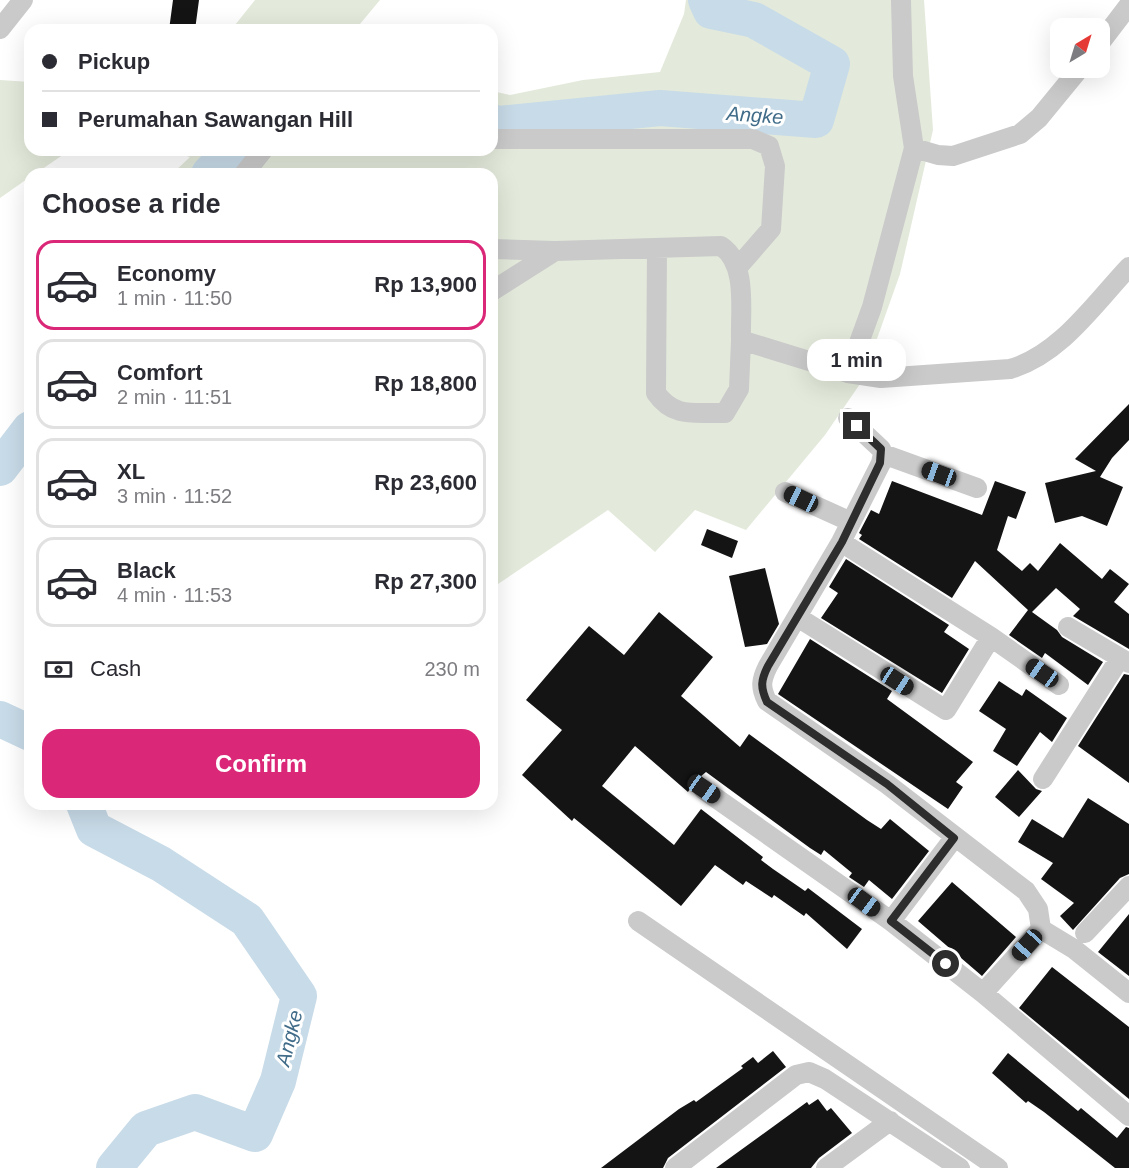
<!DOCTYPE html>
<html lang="en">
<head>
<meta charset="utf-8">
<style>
  :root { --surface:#fff; --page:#f7f7f7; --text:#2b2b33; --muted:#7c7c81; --line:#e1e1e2; --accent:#db2777 }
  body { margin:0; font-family:Arial,sans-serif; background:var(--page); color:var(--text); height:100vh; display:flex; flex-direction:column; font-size:22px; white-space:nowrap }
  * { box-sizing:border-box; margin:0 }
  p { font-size:20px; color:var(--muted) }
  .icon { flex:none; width:33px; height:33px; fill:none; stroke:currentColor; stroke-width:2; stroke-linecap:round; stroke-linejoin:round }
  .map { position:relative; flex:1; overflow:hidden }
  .panel { position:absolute; left:24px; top:168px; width:474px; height:642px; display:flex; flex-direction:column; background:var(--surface); border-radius:18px; box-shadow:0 6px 24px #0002 }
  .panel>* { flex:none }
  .top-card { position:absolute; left:24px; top:24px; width:474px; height:132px; border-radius:18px; box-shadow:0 6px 24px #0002; display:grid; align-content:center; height:132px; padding:0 18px; background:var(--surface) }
  .needle { width:39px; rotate:38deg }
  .controls { position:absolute; left:1050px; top:18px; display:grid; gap:12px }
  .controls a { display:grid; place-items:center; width:60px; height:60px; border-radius:12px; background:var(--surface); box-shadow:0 6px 24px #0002; font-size:30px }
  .end { position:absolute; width:27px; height:27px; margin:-14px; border:8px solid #2d2d2d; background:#fff; box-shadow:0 0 0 3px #fff }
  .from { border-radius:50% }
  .bubble { position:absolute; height:42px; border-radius:18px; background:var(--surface); box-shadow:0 6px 24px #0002; font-size:20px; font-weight:700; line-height:42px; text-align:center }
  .car { position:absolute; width:18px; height:36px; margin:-18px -9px; border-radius:8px; box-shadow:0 0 4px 2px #0007; background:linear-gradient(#222 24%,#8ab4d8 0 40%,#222 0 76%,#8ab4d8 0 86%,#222 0) }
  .top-card b { display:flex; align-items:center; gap:21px; height:57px; font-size:22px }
  .top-card b+b { border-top:2px solid var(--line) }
  .top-card i { width:15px; height:15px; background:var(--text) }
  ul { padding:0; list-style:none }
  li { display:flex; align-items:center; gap:18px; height:90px; margin:0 12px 9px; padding:0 6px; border:3px solid var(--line); border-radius:18px }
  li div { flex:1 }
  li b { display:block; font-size:22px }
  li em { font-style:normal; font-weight:700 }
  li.on { border-color:var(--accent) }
  li>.icon { width:54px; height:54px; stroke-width:1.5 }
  h2 { padding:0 18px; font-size:27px; line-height:72px }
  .pay { display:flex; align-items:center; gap:15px; height:66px; padding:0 18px; font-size:22px }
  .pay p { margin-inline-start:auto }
  .cta { display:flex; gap:12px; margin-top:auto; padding:12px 18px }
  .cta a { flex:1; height:69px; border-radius:18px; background:var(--accent); color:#fff; font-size:24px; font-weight:700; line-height:69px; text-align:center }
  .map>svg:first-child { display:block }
  .green { fill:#e3eadb }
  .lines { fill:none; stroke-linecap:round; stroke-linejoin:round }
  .river { stroke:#c8dbe8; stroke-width:36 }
  .building { fill:#141414 }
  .street { stroke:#cacaca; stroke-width:20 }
  .route { stroke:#2d2d2d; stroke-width:8 }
  .labels { text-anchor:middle; stroke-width:6; stroke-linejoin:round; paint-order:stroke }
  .water-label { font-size:20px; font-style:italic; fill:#416c89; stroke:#fff }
</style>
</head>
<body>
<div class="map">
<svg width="1129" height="1168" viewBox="0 0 1129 1168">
  <rect width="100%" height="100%" fill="#fff"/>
  <path class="green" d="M255,0H380L355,30H231Z
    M686,0H924L933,130L900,274L862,381L825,435L746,530L695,510L655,552L608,510L492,588V174H172L190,157L167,150H492V91L510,95L583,80L660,72L684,14Z
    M0,80L30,82V150H70L35,174H30V177L0,198Z"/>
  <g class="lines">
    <path class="river" d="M492,122L499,124L660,108L816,120L832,64L754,20L711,11L706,0
      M209,174L232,150
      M0,468L30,429
      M0,719L30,733
      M84,804L94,829L161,864L247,920L299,996L278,1081L255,1134L195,1112L146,1129L114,1168"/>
  </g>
  <path class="building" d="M173,0H199L195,30H169Z
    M1129,404V440L1112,458L1100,477L1123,487L1107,526L1082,516L1055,523L1045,483L1096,471L1075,459Z
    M892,481L982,515L995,481L1026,492L1016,519L1008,516L997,550L1022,571L1030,563L1038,571L1060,543L1102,579L1110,569L1129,584L1114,602L1129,614V649L1073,616L1080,609L1056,588L1032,612L1057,630L1062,637L1103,662L1088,685L1045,653L1042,658L1009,635L1028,610L975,561L952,598L859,539L862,535L859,533L871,510L879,514Z
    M707,529L738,541L732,558L701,545Z
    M846,559L949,625L944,632L969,649L942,693L821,618L838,593L829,587Z
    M765,568L779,624L767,644L745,647L729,576Z
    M659,612L713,657L681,696L740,747L749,734L867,820L881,829L890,819L929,851L892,899L869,880L864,887L849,877L852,873L824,850L821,855L810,848L706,772L694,782L688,792L635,746L602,786L674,845L701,809L763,857L761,860L773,869L805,891L808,888L862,929L847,949L806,913L804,916L774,895L772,898L746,881L743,885L715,865L681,906L574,818L572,821L522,775L562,730L526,700L589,626L624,655Z
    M810,639L892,691L887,699L973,762L956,782L963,787L948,809L778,694Z
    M1124,674L1129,675V783L1078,746Z
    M999,681L1022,696L1026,689L1067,718L1052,742L1040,732L1017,766L993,751L1006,729L979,711Z
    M1018,770L1036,789L1042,791L1019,817L995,797Z
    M1088,798L1129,824V874L1120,878L1073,930L1060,916L1074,903L1041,879L1053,863L1018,842L1032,819L1063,838Z
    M952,882L1016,937L982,976L918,921Z
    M1129,914V976L1098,952Z
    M1052,967L1129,1027V1099L1019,1008Z
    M773,1051L786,1067L668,1158L663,1168H601L679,1109L694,1100L696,1102L743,1068L741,1066L753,1057L758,1063Z
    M1008,1053L1078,1111L1081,1108L1117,1138L1126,1127L1129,1128V1168H1115L1044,1112L1028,1101L1026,1103L992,1073Z
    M818,1099L827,1111L831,1108L852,1133L819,1158L811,1168H716L807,1102L809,1105Z"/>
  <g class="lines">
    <path class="street" d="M0,29L23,0
      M1100,43L1129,5
      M492,139H753L769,146L775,166L771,229L738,267
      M914,148L938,155L953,156L1020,134L1039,118L1080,68
      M244,174L263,150
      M657,248L656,393C674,419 696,412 725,413L739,389L741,340
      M492,249L555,251L721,246C748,264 740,311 741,340L848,373L881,378L1010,369C1060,355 1095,303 1129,267
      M492,291L555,251
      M848,373L872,307L914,148L903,76L901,0
      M848,418L881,449L883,454L881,463L841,542L768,666C761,680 760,687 767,701L887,784L1026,891L1038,909L1041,929L1074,949L1129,993
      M883,454L977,488
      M785,492L851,522
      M841,542L991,637L1059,685
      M799,618L946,710L991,637
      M1068,627L1129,663
      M1043,779L1120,658
      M703,789L891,921L983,993L1129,1116
      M638,921L998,1168
      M891,921L954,838
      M1085,933L1129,886
      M983,993L1041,929
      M675,1168L796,1075L809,1072L825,1079L960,1168
      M826,1168L890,1121"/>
  </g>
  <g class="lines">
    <path class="route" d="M857,426L881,449L880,463L842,542L768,666C761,680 760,687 767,702L887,784L954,838L891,921L946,964"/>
  </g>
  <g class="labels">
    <g class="water-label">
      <text transform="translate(755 115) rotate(4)" y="7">Angke</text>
      <text transform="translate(289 1038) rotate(-76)" y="7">Angke</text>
    </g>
  </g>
</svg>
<div class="controls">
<a><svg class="needle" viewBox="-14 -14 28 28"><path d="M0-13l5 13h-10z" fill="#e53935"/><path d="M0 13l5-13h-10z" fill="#7c7c81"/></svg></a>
</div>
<i class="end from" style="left:946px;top:964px"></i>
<i class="end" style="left:857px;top:426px"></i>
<div class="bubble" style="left:807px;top:339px;width:99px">1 min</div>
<i class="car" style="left:939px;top:474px;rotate:290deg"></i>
<i class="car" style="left:801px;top:499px;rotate:295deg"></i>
<i class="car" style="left:1042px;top:673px;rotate:305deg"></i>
<i class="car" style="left:897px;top:681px;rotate:123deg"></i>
<i class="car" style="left:704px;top:789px;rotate:125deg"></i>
<i class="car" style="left:864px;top:902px;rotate:126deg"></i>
<i class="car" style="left:1027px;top:945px;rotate:222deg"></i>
<div class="top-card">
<b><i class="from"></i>Pickup</b>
<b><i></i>Perumahan Sawangan Hill</b>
</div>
<section class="panel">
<h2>Choose a ride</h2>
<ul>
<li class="on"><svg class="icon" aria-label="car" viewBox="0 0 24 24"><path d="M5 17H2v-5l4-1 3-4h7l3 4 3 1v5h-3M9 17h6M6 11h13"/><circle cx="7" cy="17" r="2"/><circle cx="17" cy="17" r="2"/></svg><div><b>Economy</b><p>1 min · 11:50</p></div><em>Rp 13,900</em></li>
<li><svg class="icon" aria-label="car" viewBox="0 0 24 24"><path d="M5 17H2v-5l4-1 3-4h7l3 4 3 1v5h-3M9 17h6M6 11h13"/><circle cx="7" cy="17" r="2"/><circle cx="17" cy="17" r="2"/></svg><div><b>Comfort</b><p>2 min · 11:51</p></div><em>Rp 18,800</em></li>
<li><svg class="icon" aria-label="car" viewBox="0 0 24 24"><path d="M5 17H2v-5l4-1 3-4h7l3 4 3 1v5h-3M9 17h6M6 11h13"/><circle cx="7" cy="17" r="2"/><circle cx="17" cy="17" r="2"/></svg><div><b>XL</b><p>3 min · 11:52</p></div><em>Rp 23,600</em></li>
<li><svg class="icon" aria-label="car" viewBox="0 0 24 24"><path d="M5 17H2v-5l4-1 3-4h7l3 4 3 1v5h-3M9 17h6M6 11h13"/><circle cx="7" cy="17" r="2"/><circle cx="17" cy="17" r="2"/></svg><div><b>Black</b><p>4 min · 11:53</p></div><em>Rp 27,300</em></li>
</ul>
<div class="pay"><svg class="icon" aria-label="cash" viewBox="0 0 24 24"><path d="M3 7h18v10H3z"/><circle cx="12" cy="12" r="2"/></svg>Cash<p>230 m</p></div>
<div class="cta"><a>Confirm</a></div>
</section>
</div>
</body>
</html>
